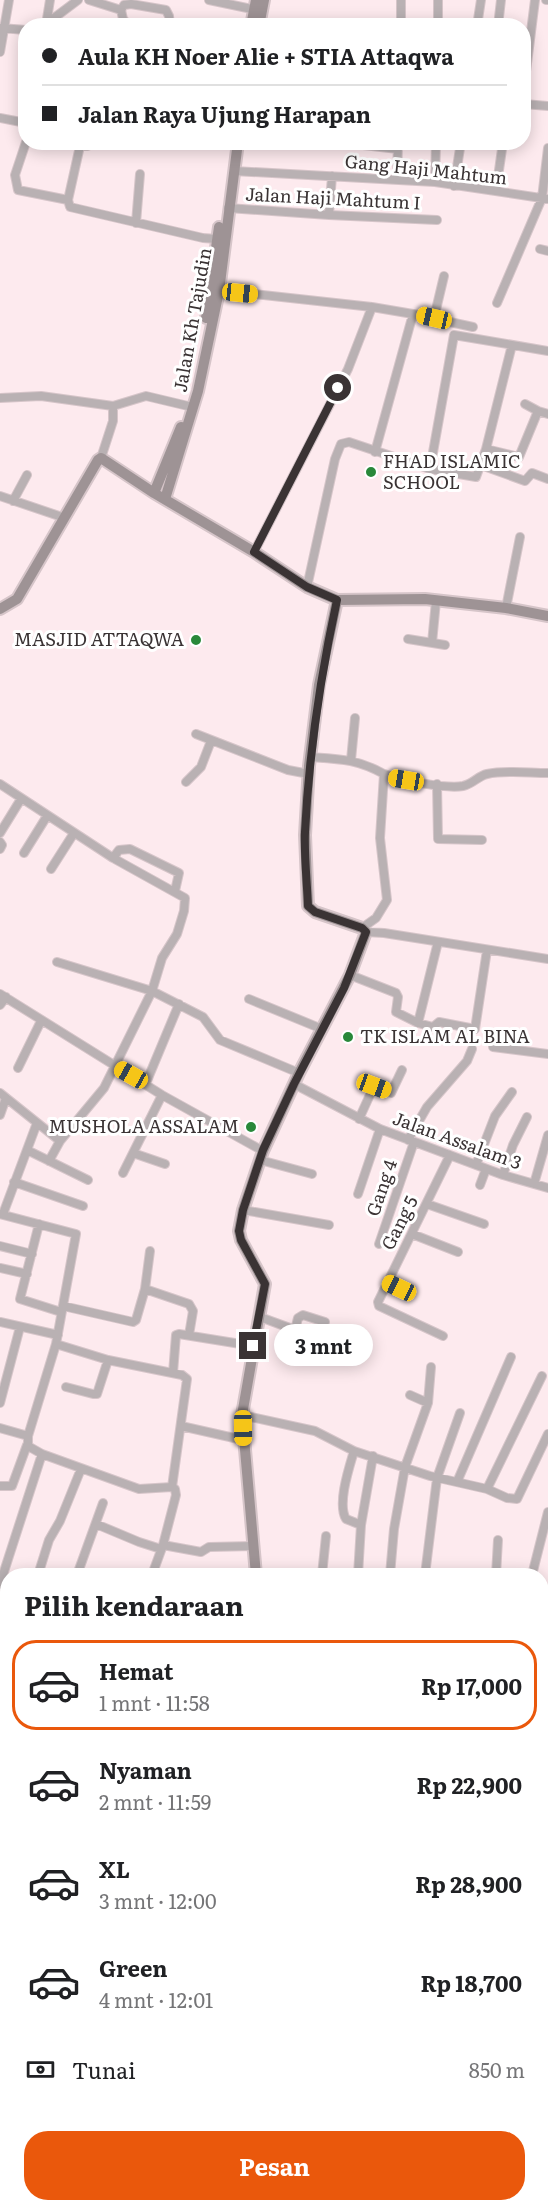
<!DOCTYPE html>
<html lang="id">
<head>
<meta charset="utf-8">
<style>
  :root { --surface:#fff; --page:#f6f6f6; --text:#202124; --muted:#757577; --line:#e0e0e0; --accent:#ea580c }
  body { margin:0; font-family:Literata,serif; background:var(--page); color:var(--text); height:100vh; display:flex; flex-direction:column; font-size:22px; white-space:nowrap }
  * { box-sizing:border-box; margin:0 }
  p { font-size:20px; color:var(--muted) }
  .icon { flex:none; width:33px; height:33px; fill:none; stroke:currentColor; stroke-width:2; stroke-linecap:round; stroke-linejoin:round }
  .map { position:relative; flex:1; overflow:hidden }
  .drawer { position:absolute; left:0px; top:1568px; width:549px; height:644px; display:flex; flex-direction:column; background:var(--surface); border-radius:24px 24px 0 0; box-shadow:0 3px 15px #0003 }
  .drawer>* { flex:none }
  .guide { position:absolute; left:18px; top:18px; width:513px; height:132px; border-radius:24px; box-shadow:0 3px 15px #0003; display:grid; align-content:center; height:132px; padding:0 24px; background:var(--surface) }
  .end { position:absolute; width:27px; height:27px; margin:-14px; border:8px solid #3a3334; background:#fff; box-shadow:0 0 0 3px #fff }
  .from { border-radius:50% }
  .bubble { position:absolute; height:42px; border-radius:21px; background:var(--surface); box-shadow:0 3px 15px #0003; font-size:20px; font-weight:700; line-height:42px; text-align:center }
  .car { position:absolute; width:18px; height:36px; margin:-18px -9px; border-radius:8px; box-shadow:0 0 4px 2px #0007; background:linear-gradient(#f5c518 24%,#345 0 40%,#f5c518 0 76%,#345 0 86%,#f5c518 0) }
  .guide b { display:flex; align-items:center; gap:21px; height:57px; font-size:22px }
  .guide b+b { border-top:2px solid var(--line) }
  .guide i { width:15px; height:15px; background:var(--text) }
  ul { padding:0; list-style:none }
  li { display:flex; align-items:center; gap:18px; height:90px; margin:0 12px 9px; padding:0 12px; border:3px solid transparent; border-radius:24px }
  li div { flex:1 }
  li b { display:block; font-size:22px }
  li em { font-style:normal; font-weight:700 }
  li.on { border-color:var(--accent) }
  li>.icon { width:54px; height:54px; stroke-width:1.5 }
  h2 { padding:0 24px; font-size:27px; line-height:72px }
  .pay { display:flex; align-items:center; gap:15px; height:66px; padding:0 24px; font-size:22px }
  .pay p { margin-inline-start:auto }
  .cta { display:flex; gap:12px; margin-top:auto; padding:12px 24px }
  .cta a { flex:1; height:69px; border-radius:24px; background:var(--accent); color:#fff; font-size:24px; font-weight:700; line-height:69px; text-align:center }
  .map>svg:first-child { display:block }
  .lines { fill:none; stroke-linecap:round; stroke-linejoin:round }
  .canal { stroke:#c9a7af; stroke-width:9 }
  .street-casing { stroke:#d6c5c9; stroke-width:10 }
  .secondary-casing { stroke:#d6c5c9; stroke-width:14 }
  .street { stroke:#b9b1b3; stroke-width:8 }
  .secondary { stroke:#9e9395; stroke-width:10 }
  .route { stroke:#3a3334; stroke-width:8 }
  .poi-dot { fill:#29883a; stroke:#fff; stroke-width:2 }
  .labels { text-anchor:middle; stroke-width:6; stroke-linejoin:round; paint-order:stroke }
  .street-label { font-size:18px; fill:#3a3334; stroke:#fff }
  .poi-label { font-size:18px; fill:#3a3334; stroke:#fff; text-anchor:start }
</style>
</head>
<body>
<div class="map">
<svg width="548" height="2210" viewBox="0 0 548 2210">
  <rect width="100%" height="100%" fill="#fdeaee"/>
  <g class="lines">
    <path class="canal" d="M542,1687L548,1685
      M0,1813L8,1814"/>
    <defs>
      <path id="street" d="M89,0L121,10
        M209,0L257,10
        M546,0H548
        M121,10L124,5L131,4L166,10L169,16L170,26
        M121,10L123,19L129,26
        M46,24L78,0
        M46,25L50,0
        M401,26V0
        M438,26V0
        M477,26L481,0
        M498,26L501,0
        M1,28L26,30
        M0,52L9,0
        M524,87L535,0
        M524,104L548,106
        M0,118L26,123
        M26,142L15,175L18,190L68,200
        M90,142L88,146H80L68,200L70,207L203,238L217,239
        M337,142L398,149
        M234,171L435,182L548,199
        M397,180L398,142
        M435,182L436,142
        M454,186L461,142
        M496,191L503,142
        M228,208L329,215L437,220
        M329,215L332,176
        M136,223L140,174
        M540,249L548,251
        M217,290L372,307L413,314L473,327
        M497,303L542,198L548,148
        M434,318L444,276
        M0,398L41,396L113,406L146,396L188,406
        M525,404L538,411
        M486,449L519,457L538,411L548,414
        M375,452L413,314
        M101,458L113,421V406
        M481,465L525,481L532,473L548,479
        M430,469L454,335L548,351
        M0,496L65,518
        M13,501L27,475
        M254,552L348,369L372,307
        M307,587L335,459L341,444L349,442L430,469L476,477L486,449L512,345
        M506,608L520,537
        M408,639L445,645
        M432,643L436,601
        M196,734L288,770L309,774
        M310,757C340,759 357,759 384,774L380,838L387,900L376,918L362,928
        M351,760L355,718
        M384,774C399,780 446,789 463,786C473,784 478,776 487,774C506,770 529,773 548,773
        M186,782L201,767L211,741
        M0,784L113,858L185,898L184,911L177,934L162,958L152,991L104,1088L60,1141L49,1161
        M437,784L438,839L482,840
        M0,833L21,799
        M0,842L2,845L0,849
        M24,853L47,816
        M113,858L119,850L130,849L179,873L175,891
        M51,869L74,833
        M366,932L384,933L548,959
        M57,962L152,991L203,1017L220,1040L299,1073
        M350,975L396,993L398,997L396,1012L418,1023L433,1027L439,1022L475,1029L487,950
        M0,994L162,1095L263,1151
        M249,999L322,1029
        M0,1005L6,997
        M418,1023L438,942
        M493,1047L548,1054
        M18,1068L41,1021
        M146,1083L179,1004
        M294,1084L380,1129L503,1175L548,1188
        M0,1093L60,1141
        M0,1115L6,1098
        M359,1119L374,1086L391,1093L402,1070
        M408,1140L427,1107L467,1061L472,1049
        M27,1150L88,1180
        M133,1153L165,1164
        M260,1160L312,1174
        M476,1165L495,1116L512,1092
        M123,1173L162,1095
        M503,1175L513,1145L527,1117
        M14,1182L83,1206
        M534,1184L548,1135
        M480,1185L486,1169
        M358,1194L380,1129
        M427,1204L484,1224
        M243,1210L329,1225
        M0,1214L76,1234L56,1344L108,1360L182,1375L187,1379L172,1487L175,1489L176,1495L163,1545L152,1575
        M3,1214L37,1123
        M39,1224L20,1299L61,1312
        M412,1234L458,1252
        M379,1244L414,1142
        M0,1246L32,1254
        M150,1251L145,1289L189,1304L193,1311L189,1335
        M0,1268L27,1274
        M387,1282L411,1293
        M63,1306L133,1322L136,1320L145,1289
        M260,1317L328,1342
        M0,1322L58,1335
        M295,1330L298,1318L303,1315L325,1322
        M443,1336L379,1306L378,1302L450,1155
        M173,1373L176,1335L179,1334L253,1346
        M66,1387L93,1394H97L108,1360
        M0,1403L20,1327
        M428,1403L431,1367
        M242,1415L315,1431L354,1451L430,1476L487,1489L507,1498L517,1499L548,1434
        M181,1426L243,1440
        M0,1428L28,1436V1446L42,1454L139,1489L172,1487
        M28,1436L56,1344
        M354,1451C349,1468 337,1504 346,1519L361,1525
        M457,1482L511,1357
        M0,1486H12L27,1445
        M487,1489L542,1376
        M96,1524L139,1542L161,1549
        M163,1545L201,1552L209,1547L254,1546
        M38,1575L49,1540L60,1521L81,1469
        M77,1575L103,1503
        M119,1575L120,1573
        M322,1575L326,1536
        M358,1575L361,1525L373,1456
        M390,1575L394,1529L405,1467L428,1403L410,1395
        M425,1575L437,1478L460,1413
        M496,1575L498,1540
        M532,1575L548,1512
        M0,1584L42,1454
        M542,1607L548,1608
        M0,1608L8,1610
        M542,1677L548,1675
        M0,1682L8,1663
        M542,1747L544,1725
        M0,1765L8,1747
        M542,1778H548
        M0,1798L8,1799
        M542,1802H548
        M0,1831L8,1832
        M542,1838H548
        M547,1896L548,1878
        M0,1934L8,1878
        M542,1936H548
        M0,1972L8,1973
        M542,1973L548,1974
        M0,2001L8,2002
        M542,2007L548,2008
        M0,2037L8,2038
        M0,2091L8,2092
        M542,2105L548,2107
        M542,2142L548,2143
        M325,2204L326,2210
        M137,2210V2204
        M281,2210V2204
        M373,2210V2204
        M497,2210V2204
        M526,2210L527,2204"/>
      <path id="secondary" d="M251,26L256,0
        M259,26L264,0
        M206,318L219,227
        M154,493L181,427
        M165,499L198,391L219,291L238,142
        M0,609L17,599L98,460L101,458L154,493L254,552L307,587L337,600L425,599L506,608L548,616
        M256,1575L242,1415L265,1284L241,1240L239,1231L243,1210L263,1151L299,1073L350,975L366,932L362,928L315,912L308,906L305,835L309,766L319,685L337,600
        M224,2204V2210"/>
    </defs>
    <use href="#street" class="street-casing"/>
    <use href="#secondary" class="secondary-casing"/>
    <use href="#street" class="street"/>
    <use href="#secondary" class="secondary"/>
  </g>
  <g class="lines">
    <path class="route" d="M253,1346L265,1284L241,1240L239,1231L243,1210L263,1150L294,1084L344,988L366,932L362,928L315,912L308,906C307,881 304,856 305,832C309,752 320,678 337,600L307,587L254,552L338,388"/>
  </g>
  <g class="poi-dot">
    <circle cx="371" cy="472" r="6"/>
    <circle cx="196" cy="640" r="6"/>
    <circle cx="348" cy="1037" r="6"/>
    <circle cx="251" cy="1127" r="6"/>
  </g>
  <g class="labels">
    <g class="street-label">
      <text transform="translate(426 170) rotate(6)" y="6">Gang Haji Mahtum</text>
      <text transform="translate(333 199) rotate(3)" y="6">Jalan Haji Mahtum I</text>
      <text transform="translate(193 320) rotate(-80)" y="6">Jalan Kh Tajudin</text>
      <text transform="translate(457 1141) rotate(20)" y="6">Jalan Assalam 3</text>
      <text transform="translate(382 1188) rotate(-71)" y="6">Gang 4</text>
      <text transform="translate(400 1223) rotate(-63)" y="6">Gang 5</text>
    </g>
    <g class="poi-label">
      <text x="383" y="468">FHAD ISLAMIC<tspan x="383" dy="21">SCHOOL</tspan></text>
      <text x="184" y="646" text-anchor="end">MASJID ATTAQWA</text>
      <text x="360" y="1043">TK ISLAM AL BINA</text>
      <text x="239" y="1133" text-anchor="end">MUSHOLA ASSALAM</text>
    </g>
  </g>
</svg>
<i class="end from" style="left:338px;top:388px"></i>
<i class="end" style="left:253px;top:1346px"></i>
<div class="bubble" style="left:274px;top:1324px;width:99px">3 mnt</div>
<i class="car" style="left:240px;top:293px;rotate:96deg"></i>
<i class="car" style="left:434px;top:318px;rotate:283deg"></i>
<i class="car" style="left:406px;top:780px;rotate:280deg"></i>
<i class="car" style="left:131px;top:1075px;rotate:299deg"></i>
<i class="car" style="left:374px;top:1086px;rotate:110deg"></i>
<i class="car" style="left:399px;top:1288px;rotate:295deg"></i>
<i class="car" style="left:243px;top:1428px;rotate:179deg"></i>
<div class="guide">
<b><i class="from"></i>Aula KH Noer Alie + STIA Attaqwa</b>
<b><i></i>Jalan Raya Ujung Harapan</b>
</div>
<section class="drawer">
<h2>Pilih kendaraan</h2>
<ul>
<li class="on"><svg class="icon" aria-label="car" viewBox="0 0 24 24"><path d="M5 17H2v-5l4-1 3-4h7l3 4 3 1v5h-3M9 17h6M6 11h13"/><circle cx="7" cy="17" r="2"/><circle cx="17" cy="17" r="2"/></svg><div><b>Hemat</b><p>1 mnt · 11:58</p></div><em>Rp 17,000</em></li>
<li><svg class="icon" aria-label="car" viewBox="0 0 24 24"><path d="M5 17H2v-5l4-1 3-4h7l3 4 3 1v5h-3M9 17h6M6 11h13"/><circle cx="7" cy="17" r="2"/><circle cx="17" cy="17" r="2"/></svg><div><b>Nyaman</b><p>2 mnt · 11:59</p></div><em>Rp 22,900</em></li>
<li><svg class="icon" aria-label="car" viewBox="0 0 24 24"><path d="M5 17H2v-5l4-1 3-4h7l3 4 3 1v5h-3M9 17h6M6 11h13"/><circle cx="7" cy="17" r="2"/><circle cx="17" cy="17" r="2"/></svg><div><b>XL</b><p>3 mnt · 12:00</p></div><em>Rp 28,900</em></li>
<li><svg class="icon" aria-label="car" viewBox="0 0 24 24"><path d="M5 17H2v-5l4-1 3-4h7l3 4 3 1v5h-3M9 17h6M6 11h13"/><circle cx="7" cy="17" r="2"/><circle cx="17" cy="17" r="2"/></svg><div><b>Green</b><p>4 mnt · 12:01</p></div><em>Rp 18,700</em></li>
</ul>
<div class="pay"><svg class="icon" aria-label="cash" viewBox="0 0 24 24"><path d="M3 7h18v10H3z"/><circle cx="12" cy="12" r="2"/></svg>Tunai<p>850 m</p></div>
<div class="cta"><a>Pesan</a></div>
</section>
</div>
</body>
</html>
